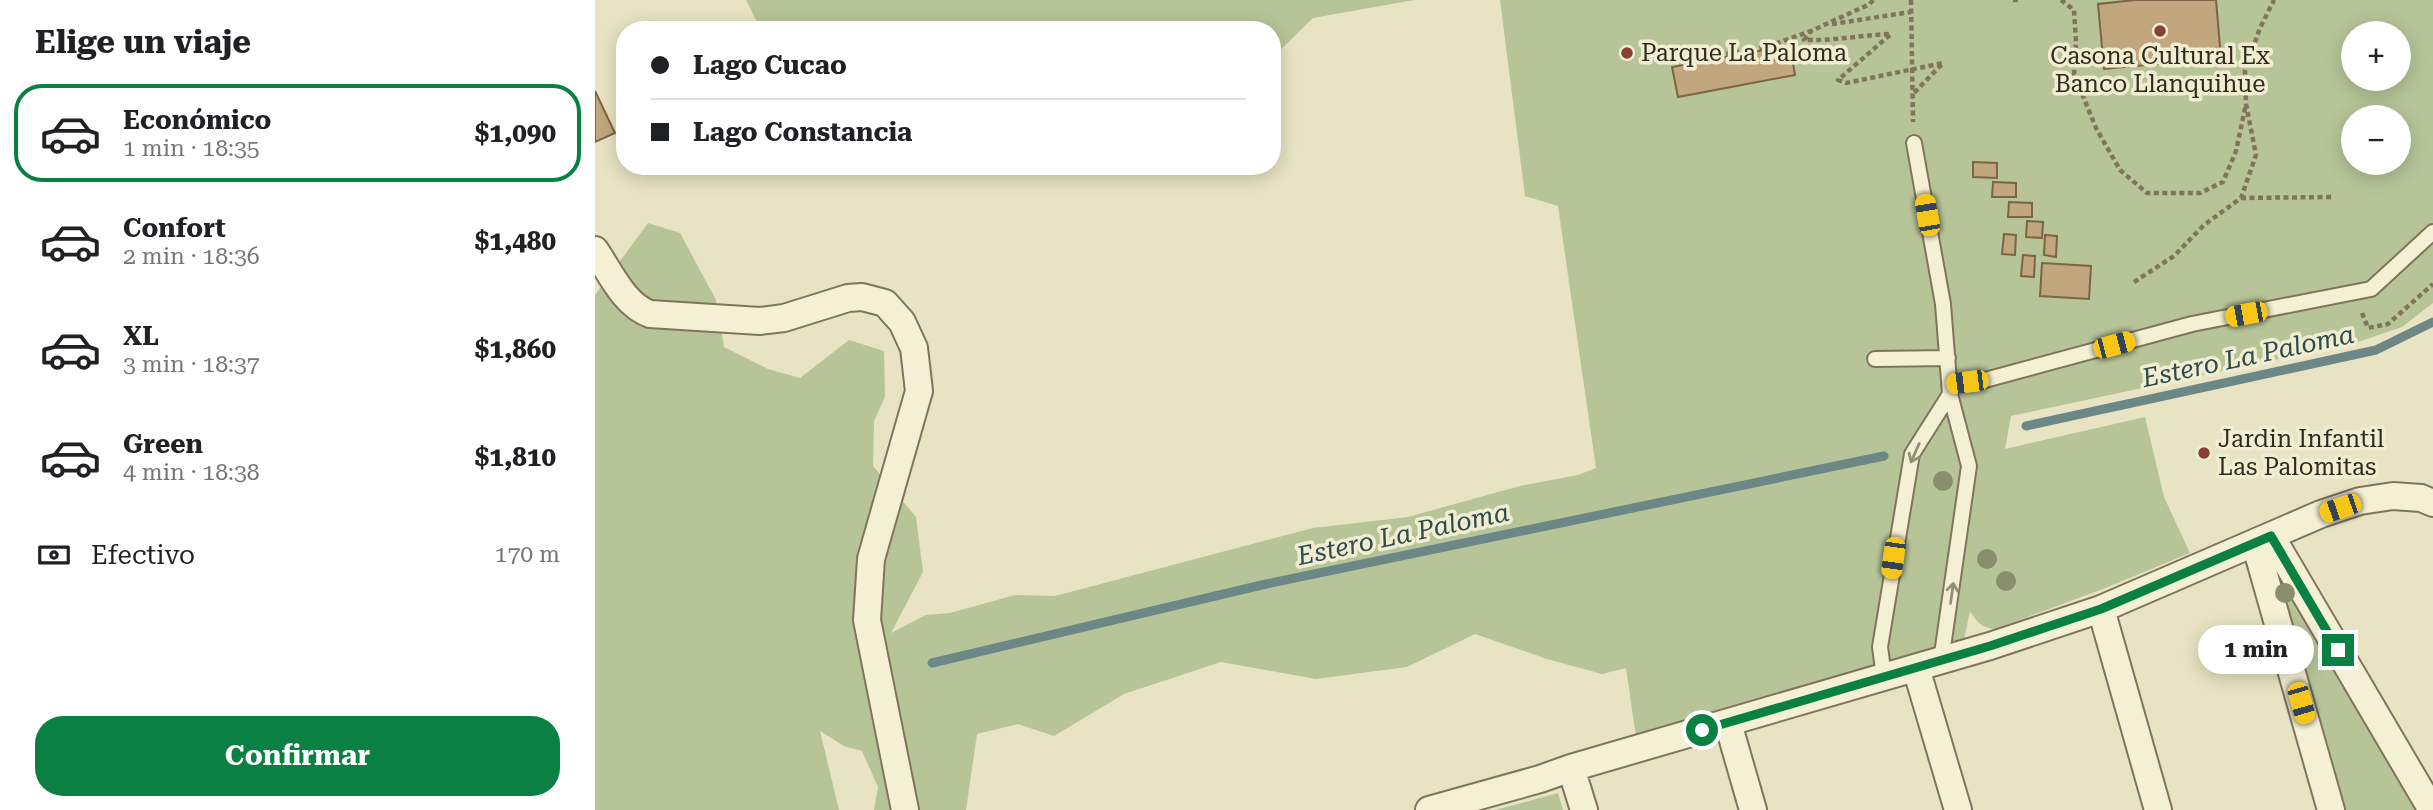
<!DOCTYPE html>
<html lang="es">
<head>
<meta charset="utf-8">
<style>
  :root { --surface:#fff; --page:#f6f6f6; --text:#202124; --muted:#757577; --line:#e0e0e0; --accent:#0b8043 }
  body { margin:0; font-family:"Roboto Serif",serif; background:var(--page); color:var(--text); height:100vh; display:flex; flex-direction:column; font-size:26px; white-space:nowrap }
  * { box-sizing:border-box; margin:0 }
  p { font-size:23px; color:var(--muted) }
  .icon { flex:none; width:38px; height:38px; fill:none; stroke:currentColor; stroke-width:2; stroke-linecap:round; stroke-linejoin:round }
  .map { position:relative; flex:1; overflow:hidden }
  .drawer { display:flex; flex-direction:column; background:var(--surface); width:595px }
  .drawer>* { flex:none }
  .hud { position:absolute; left:21px; top:21px; width:665px; height:154px; border-radius:28px; box-shadow:0 4px 18px #0003; display:grid; align-content:center; height:154px; padding:0 35px; background:var(--surface) }
  .fabs { position:absolute; left:1746px; top:21px; display:grid; gap:14px }
  .fabs a { display:grid; place-items:center; width:70px; height:70px; border-radius:50%; background:var(--surface); box-shadow:0 4px 18px #0003; font-size:35px }
  .end { position:absolute; width:32px; height:32px; margin:-16px; border:9px solid #0b8043; background:#fff; box-shadow:0 0 0 4px #fff }
  .from { border-radius:50% }
  .bubble { position:absolute; height:49px; border-radius:24px; background:var(--surface); box-shadow:0 4px 18px #0003; font-size:23px; font-weight:700; line-height:49px; text-align:center }
  .car { position:absolute; width:21px; height:42px; margin:-21px -10px; border-radius:9px; box-shadow:0 0 5px 2px #0007; background:linear-gradient(#f5c518 24%,#345 0 40%,#f5c518 0 76%,#345 0 86%,#f5c518 0) }
  .hud b { display:flex; align-items:center; gap:24px; height:66px; font-size:26px }
  .hud b+b { border-top:2px solid var(--line) }
  .hud i { width:18px; height:18px; background:var(--text) }
  ul { padding:0; list-style:none }
  li { display:flex; align-items:center; gap:21px; height:98px; margin:0 14px 10px; padding:0 21px; border:4px solid transparent; border-radius:28px }
  li div { flex:1 }
  li b { display:block; font-size:26px }
  li em { font-style:normal; font-weight:700 }
  li.active { border-color:var(--accent) }
  li>.icon { width:63px; height:63px; stroke-width:1.5 }
  h2 { padding:0 35px; font-size:32px; line-height:84px }
  .pay { display:flex; align-items:center; gap:18px; height:77px; padding:0 35px; font-size:26px }
  .pay p { margin-inline-start:auto }
  .cta { display:flex; gap:14px; margin-top:auto; padding:14px 35px }
  .cta a { flex:1; height:80px; border-radius:28px; background:var(--accent); color:#fff; font-size:28px; font-weight:700; line-height:80px; text-align:center }
  main { display:flex; flex:1; min-height:0 }
  .map>svg:first-child { display:block }
  .green { fill:#b7c498; fill-rule:evenodd }
  .lines { fill:none; stroke-linecap:round; stroke-linejoin:round }
  .stream { stroke:#6c8886; stroke-width:9 }
  .building { fill:#c2a67d; stroke:#7c6544; stroke-width:2 }
  .service-casing { stroke:#80755c; stroke-width:18 }
  .minor-casing { stroke:#80755c; stroke-width:30 }
  .path { stroke:#80755c; stroke-width:4.5; stroke-dasharray:5 3.5; stroke-linecap:butt }
  .service { stroke:#f4f0d4; stroke-width:14 }
  .minor { stroke:#f4f0d4; stroke-width:26 }
  .tree { fill:#898f6d }
  .oneway { stroke:#928e79 }
  .route { stroke:#0b8043; stroke-width:9 }
  .poi-dot { fill:#874233; stroke:#f0edd1; stroke-width:2.5 }
  .labels { text-anchor:middle; stroke-width:7; stroke-linejoin:round; paint-order:stroke }
  .poi-label { font-size:24px; fill:#312b1e; stroke:#f0edd1; text-anchor:start }
  .water-label { font-size:26px; font-style:italic; fill:#2f4b4f; stroke:#f0edd1 }
</style>
</head>
<body>
<main>
<section class="drawer">
<h2>Elige un viaje</h2>
<ul>
<li class="active"><svg class="icon" aria-label="car" viewBox="0 0 24 24"><path d="M5 17H2v-5l4-1 3-4h7l3 4 3 1v5h-3M9 17h6M6 11h13"/><circle cx="7" cy="17" r="2"/><circle cx="17" cy="17" r="2"/></svg><div><b>Económico</b><p>1 min · 18:35</p></div><em>$1,090</em></li>
<li><svg class="icon" aria-label="car" viewBox="0 0 24 24"><path d="M5 17H2v-5l4-1 3-4h7l3 4 3 1v5h-3M9 17h6M6 11h13"/><circle cx="7" cy="17" r="2"/><circle cx="17" cy="17" r="2"/></svg><div><b>Confort</b><p>2 min · 18:36</p></div><em>$1,480</em></li>
<li><svg class="icon" aria-label="car" viewBox="0 0 24 24"><path d="M5 17H2v-5l4-1 3-4h7l3 4 3 1v5h-3M9 17h6M6 11h13"/><circle cx="7" cy="17" r="2"/><circle cx="17" cy="17" r="2"/></svg><div><b>XL</b><p>3 min · 18:37</p></div><em>$1,860</em></li>
<li><svg class="icon" aria-label="car" viewBox="0 0 24 24"><path d="M5 17H2v-5l4-1 3-4h7l3 4 3 1v5h-3M9 17h6M6 11h13"/><circle cx="7" cy="17" r="2"/><circle cx="17" cy="17" r="2"/></svg><div><b>Green</b><p>4 min · 18:38</p></div><em>$1,810</em></li>
</ul>
<div class="pay"><svg class="icon" aria-label="cash" viewBox="0 0 24 24"><path d="M3 7h18v10H3z"/><circle cx="12" cy="12" r="2"/></svg>Efectivo<p>170 m</p></div>
<div class="cta"><a>Confirmar</a></div>
</section>
<div class="map">
<svg width="1838" height="810" viewBox="0 0 1838 810">
  <rect width="100%" height="100%" fill="#e8e3c2"/>
  <path class="green" d="M151,0H819L718,18L677,58V30H166Z
    M905,0H1838V303L1807,327L1763,342L1416,416L1410,449L1550,417L1569,497L1595,553L1508,589L1400,629C1386,628 1382,622 1375,611L1367,650L1041,737L1031,668L1007,674L952,659L880,634L812,667L721,679L626,662L529,694L459,736L423,724L382,734L371,810H279L283,787L267,751L249,746L225,731L244,810H0V295L53,223L85,233L121,300L129,347L173,369L205,378L254,340L289,351L290,397L279,421L278,466L321,517L328,572L296,633L331,615L355,613L420,595L460,596L718,528L813,517L925,486L983,475L1001,468L963,206L930,196ZM1759,33H1804V79H1759ZM1759,117H1804V163H1759Z
    M1681,575L1686,576L1823,810H1744Z
    M963,793L968,810H900Z"/>
  <g class="lines">
    <path class="stream" d="M1431,426L1781,350L1838,322
      M337,663L671,584L1289,456"/>
  </g>
  <path class="building" d="M1540,0H1621L1626,58L1509,69L1503,4Z
    M1169,50L1171,62L1197,57L1200,75L1083,97L1077,67Z
    M0,91L20,133L0,142Z
    M1378,162L1402,163V178L1378,177Z
    M1398,182L1421,183V197H1397Z
    M1414,202L1437,203V217H1413Z
    M1432,221L1448,222L1447,238L1431,237Z
    M1409,234L1421,235L1420,255L1407,254Z
    M1450,235L1462,236L1461,257L1449,255Z
    M1428,255L1440,256L1439,277L1426,276Z
    M1447,263L1496,266L1494,299L1445,296Z"/>
  <g class="lines">
    <defs>
      <path id="service" d="M1319,143L1348,304L1355,394L1374,466L1346,661
        M1280,359L1353,358
        M1355,384L1390,380L1597,324L1776,289L1838,232
        M1289,677L1285,647L1317,454L1355,394"/>
      <path id="minor" d="M0,250C15,272 29,305 55,314L165,321L189,318L253,298L267,297L290,303L307,322L319,348L324,391L276,559L272,620L310,810
        M1676,536L1837,810
        M1660,543L1736,810
        M1506,609L1563,810
        M1321,668L1363,810
        M1133,723L1158,810
        M976,768L989,810
        M834,810L945,779L976,768L1395,646L1506,609L1726,514L1765,501L1798,496L1826,498L1838,503"/>
    </defs>
    <use href="#service" class="service-casing"/>
    <use href="#minor" class="minor-casing"/>
    <path class="path" d="M1278,0L1275,4L1216,31L1209,40C1239,41 1266,35 1296,34L1243,80L1251,83L1348,63L1317,95
      M1316,0L1318,122
      M1418,0H1425
      M1466,0L1479,10L1481,42L1479,74L1501,128L1525,170L1552,193H1605L1628,182L1641,151L1651,104
      M1237,24L1316,12
      M1089,61L1171,47L1216,31
      M1646,198L1736,197
      M1539,282L1579,256L1609,225L1646,198L1661,155L1651,104L1650,70L1665,28L1679,0
      M1767,313L1773,328L1793,324L1838,284"/>
    <use href="#service" class="service"/>
    <use href="#minor" class="minor"/>
  </g>
  <g class="tree">
    <circle cx="1348" cy="481" r="10"/>
    <circle cx="1392" cy="559" r="10"/>
    <circle cx="1411" cy="581" r="10"/>
    <circle cx="1690" cy="593" r="10"/>
  </g>
  <defs><path id="oneway-shaft" d="M-6 0H5M1.5-3L5.5 0L1.5 3" fill="none" stroke-width="1.6" stroke-linecap="round" stroke-linejoin="round" transform="scale(1.75)"/></defs>
  <g class="oneway">
    <use href="#oneway-shaft" transform="translate(1320 453) rotate(114)"/>
    <use href="#oneway-shaft" transform="translate(1357 593) rotate(-82)"/>
  </g>
  <g class="lines">
    <path class="route" d="M1107,730L1395,646L1506,609L1676,536L1743,650"/>
  </g>
  <g class="poi-dot">
    <circle cx="1565" cy="31" r="7"/>
    <circle cx="1032" cy="53" r="7"/>
    <circle cx="1609" cy="453" r="7"/>
  </g>
  <g class="labels">
    <g class="poi-label">
      <text x="1046" y="61">Parque La Paloma</text>
      <text x="1565" y="64" text-anchor="middle">Casona Cultural Ex<tspan x="1565" dy="28">Banco Llanquihue</tspan></text>
      <text x="1623" y="447">Jardin Infantil<tspan x="1623" dy="28">Las Palomitas</tspan></text>
    </g>
    <g class="water-label">
      <text transform="translate(1653 356) rotate(-12)" y="9">Estero La Paloma</text>
      <text transform="translate(808 534) rotate(-12)" y="9">Estero La Paloma</text>
    </g>
  </g>
</svg>
<div class="fabs">
<a>+</a>
<a>−</a>
</div>
<i class="end from" style="left:1107px;top:730px"></i>
<i class="end" style="left:1743px;top:650px"></i>
<div class="bubble" style="left:1603px;top:625px;width:116px">1 min</div>
<i class="car" style="left:1332px;top:215px;rotate:350deg"></i>
<i class="car" style="left:1651px;top:314px;rotate:259deg"></i>
<i class="car" style="left:1519px;top:345px;rotate:75deg"></i>
<i class="car" style="left:1372px;top:382px;rotate:263deg"></i>
<i class="car" style="left:1745px;top:508px;rotate:251deg"></i>
<i class="car" style="left:1298px;top:558px;rotate:188deg"></i>
<i class="car" style="left:1706px;top:703px;rotate:164deg"></i>
<div class="hud">
<b><i class="from"></i>Lago Cucao</b>
<b><i></i>Lago Constancia</b>
</div>
</div>
</main>
</body>
</html>
